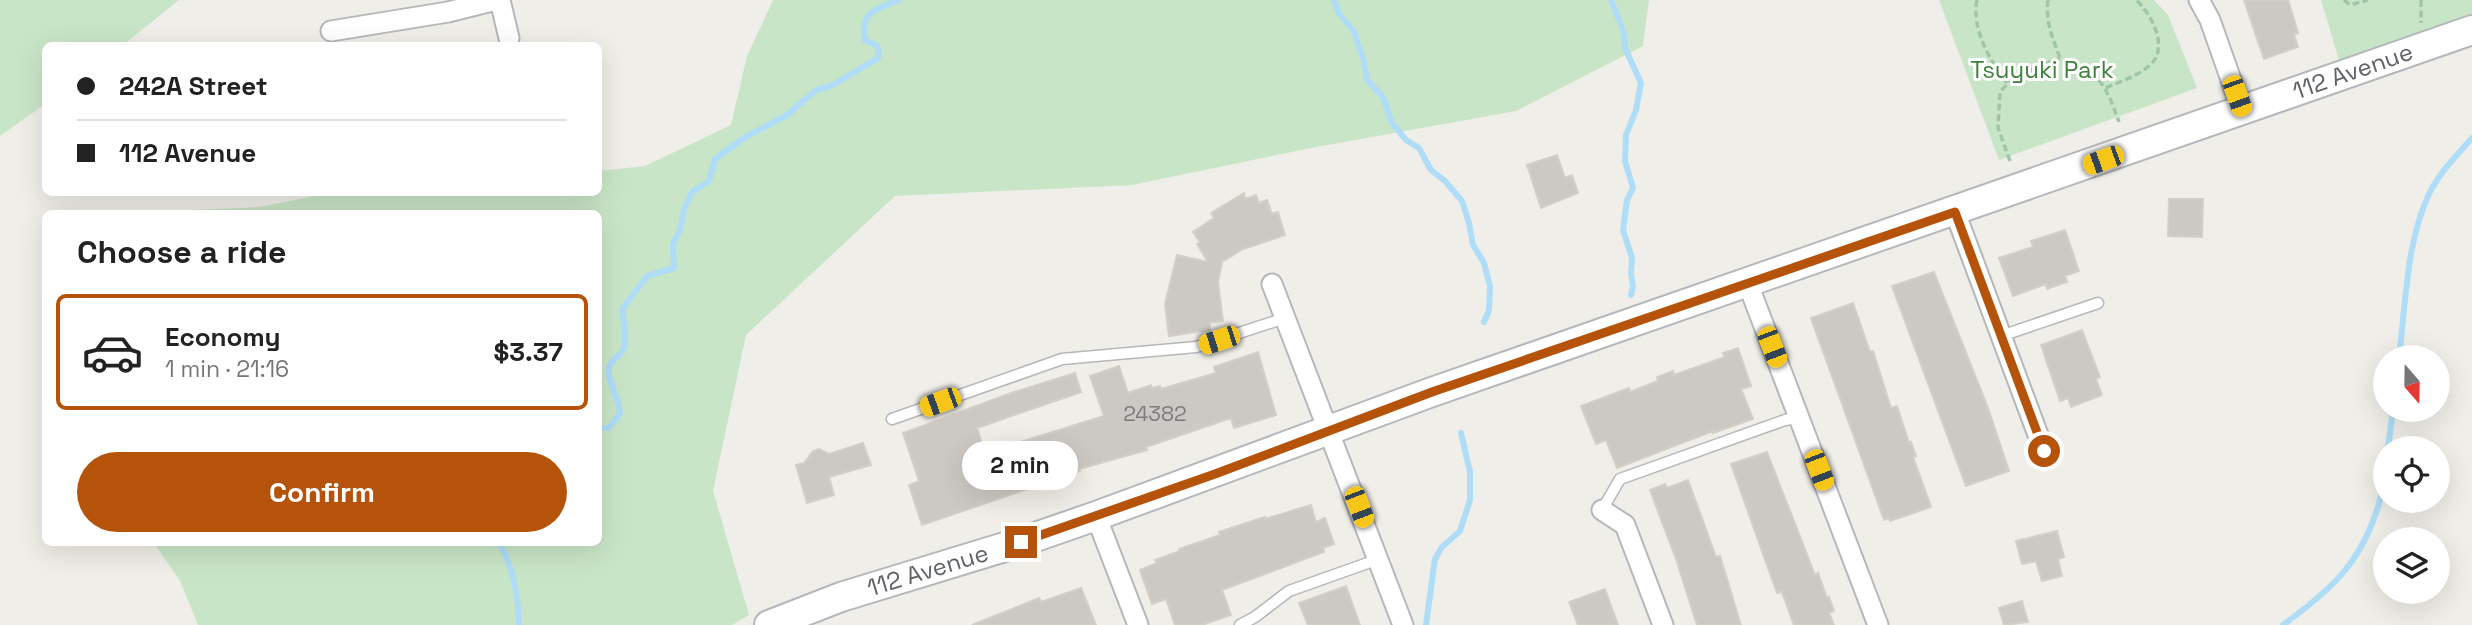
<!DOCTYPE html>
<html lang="en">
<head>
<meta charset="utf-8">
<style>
  :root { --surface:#fff; --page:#f6f6f6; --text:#222; --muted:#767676; --line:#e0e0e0; --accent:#b45309 }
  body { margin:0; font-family:"Space Grotesk",sans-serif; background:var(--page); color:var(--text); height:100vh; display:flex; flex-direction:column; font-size:26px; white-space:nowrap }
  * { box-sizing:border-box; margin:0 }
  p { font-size:23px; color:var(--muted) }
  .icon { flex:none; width:38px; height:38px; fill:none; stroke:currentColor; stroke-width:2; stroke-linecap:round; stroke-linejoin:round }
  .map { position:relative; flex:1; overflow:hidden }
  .panel { position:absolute; left:42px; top:210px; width:560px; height:336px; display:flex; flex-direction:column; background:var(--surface); border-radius:10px; box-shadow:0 7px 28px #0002 }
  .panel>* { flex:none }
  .hud { position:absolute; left:42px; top:42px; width:560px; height:154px; border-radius:10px; box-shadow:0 7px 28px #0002; display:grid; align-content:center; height:154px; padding:0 35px; background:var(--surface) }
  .needle { width:46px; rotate:160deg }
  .tools { position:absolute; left:2373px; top:345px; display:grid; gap:14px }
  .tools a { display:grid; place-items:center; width:77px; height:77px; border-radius:50%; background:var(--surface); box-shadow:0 7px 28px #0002; font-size:35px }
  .end { position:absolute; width:32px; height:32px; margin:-16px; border:9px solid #b45309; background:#fff; box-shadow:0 0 0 4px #fff }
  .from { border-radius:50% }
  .bubble { position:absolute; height:49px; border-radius:24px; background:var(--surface); box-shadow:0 7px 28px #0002; font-size:23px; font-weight:700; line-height:49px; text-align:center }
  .car { position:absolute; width:21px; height:42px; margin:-21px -10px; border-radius:9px; box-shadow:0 0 5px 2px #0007; background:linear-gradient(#f5c518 24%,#345 0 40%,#f5c518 0 76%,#345 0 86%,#f5c518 0) }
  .hud b { display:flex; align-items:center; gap:24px; height:66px; font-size:26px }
  .hud b+b { border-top:2px solid var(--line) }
  .hud i { width:18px; height:18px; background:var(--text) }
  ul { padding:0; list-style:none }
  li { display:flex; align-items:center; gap:21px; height:116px; margin:0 14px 10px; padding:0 21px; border:4px solid transparent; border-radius:10px }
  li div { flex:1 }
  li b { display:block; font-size:26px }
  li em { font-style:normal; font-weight:700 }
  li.on { border-color:var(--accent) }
  li>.icon { width:63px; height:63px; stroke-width:1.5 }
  h2 { padding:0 35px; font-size:32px; line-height:84px }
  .primary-button { display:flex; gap:14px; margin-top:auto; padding:14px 35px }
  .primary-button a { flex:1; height:80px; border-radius:42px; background:var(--accent); color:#fff; font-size:28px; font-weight:700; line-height:80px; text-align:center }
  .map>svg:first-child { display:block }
  .green { fill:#c9e5c7 }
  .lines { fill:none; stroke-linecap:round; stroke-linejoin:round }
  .stream { stroke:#afddf8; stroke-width:6 }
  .building { fill:#ccc9c4; stroke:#d4cfc6; stroke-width:2 }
  .service-casing { stroke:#b5b8bb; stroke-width:13 }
  .minor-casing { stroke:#b5b8bb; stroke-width:23 }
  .secondary-casing { stroke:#b4b7bb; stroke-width:32 }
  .path { stroke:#a0c6a8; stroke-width:3.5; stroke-dasharray:7 3.5; stroke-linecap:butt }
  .service { stroke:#fff; stroke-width:10 }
  .minor { stroke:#fff; stroke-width:19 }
  .secondary { stroke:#fff; stroke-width:28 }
  .route { stroke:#b45309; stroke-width:9 }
  .labels { text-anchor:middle; stroke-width:6; stroke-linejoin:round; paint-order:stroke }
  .number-label { font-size:21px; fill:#7a7c7e }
  .park-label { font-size:24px; fill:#3d813c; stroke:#fff }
  .street-label { font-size:24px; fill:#5f6367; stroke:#fff }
</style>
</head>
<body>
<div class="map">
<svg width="2472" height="625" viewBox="0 0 2472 625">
  <rect width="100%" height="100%" fill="#f0eee8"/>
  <path class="green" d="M0,0H179L123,45L46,46L45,104L0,136Z
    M773,0H1649L1643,46L1516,111L1311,148L1132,185L895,196L746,335L713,491L749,615L732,625H198L180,581L154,543L598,542V214L176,213L188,210L259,207L330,193L598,192L599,171L645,166L731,125L747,56Z
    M1939,0H2154L2168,15L2197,88L1999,160Z
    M2321,0H2472V30L2343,74Z"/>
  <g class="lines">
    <path class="stream" d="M1334,0L1339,13L1354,32L1364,62L1367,80L1383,97L1392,123L1406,140L1419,148L1431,170L1445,181L1462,201L1469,223L1473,245L1484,263L1490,286L1489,310L1484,322
      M1611,0L1623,30L1625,48L1641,83L1636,110L1626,135L1625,161L1633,188L1627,200L1623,230L1632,258L1631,274L1633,286L1631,295
      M2399,357C2406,303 2406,243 2429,194C2439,173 2457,155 2472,138
      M598,428H609L620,413C619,399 612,389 609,375C606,359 621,358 624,348C628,337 622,320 623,308L647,276L674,268L673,244L680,230L684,209L692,192L709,181L715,159L742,139L787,115L816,90L831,86L878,58L879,52L877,46L865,40C859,11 877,9 899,0
      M2388,448L2393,410
      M499,542C514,570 518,594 519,625
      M1426,625L1435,559L1442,547L1460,531L1470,500V472L1461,433
      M2283,625C2329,591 2358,567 2377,510C2382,497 2383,481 2385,467"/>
  </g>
  <path class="building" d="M2244,0H2288L2298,33L2294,35L2298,47L2264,59Z
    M1557,155L1565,178L1572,175L1578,193L1541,208L1527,165Z
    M1244,193L1245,199L1256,195L1259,203L1267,200L1272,214L1278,212L1285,235L1243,249L1222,262L1218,282L1223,321L1210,323V330L1169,336L1165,304L1177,255L1208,262L1197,244L1200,242L1193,232L1214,218L1211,213Z
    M2169,199H2203L2202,237L2168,236Z
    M2065,230L2079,271L2065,276L2067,282L2047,289L2046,284L2013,296L1999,258L2033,247L2031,241Z
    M1934,272L1988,408L2009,471L1966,486L1892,286Z
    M1853,303L1870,352L1873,351L1891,408L1897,406L1909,443L1911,442L1916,456L1913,457L1931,507L1890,521L1889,518L1884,520L1811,318Z
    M2082,330L2100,377L2096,379L2102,395L2071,407L2068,398L2060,401L2041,345Z
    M1738,348L1751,386L1741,389L1753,419L1713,433V431L1617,468L1606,440L1596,444L1581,406L1629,388L1630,392L1658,381L1657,377L1673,371L1674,375L1725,357L1723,353Z
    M1258,352L1276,415L1234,428L1231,418L1146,447L1147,450L1079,469L1080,471L922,525L909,485L919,481L903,433L1011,393L1075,373L1081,392L977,428L985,453L1104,416L1090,376L1119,366L1128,393L1151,385L1152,388L1160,386L1161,389L1216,373L1214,367Z
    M863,443L871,465L829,477L834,495L807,503L796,465L804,463L813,451L819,449L829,454Z
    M1767,452L1815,575L1818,573L1827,598L1829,597L1834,611L1829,613L1834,625H1794L1782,592L1777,593L1731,464Z
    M1688,480L1716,557L1720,556L1741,625H1697L1676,559L1650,490L1665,484L1667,488Z
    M1311,505L1316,522L1325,518L1334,544L1323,548L1324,552L1222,590L1231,615L1202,625H1175L1166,599L1152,604L1140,570L1157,563L1155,560L1180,551L1179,549L1220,535L1219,532L1265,517V519Z
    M2057,531L2064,557L2058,559L2062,576L2042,581L2036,561L2022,564L2016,541Z
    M1346,586L1360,625H1308L1299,603Z
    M1081,588L1096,625H972L1039,598L1041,602Z
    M1605,589L1618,625H1578L1569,602Z
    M2022,601L2028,622L2004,625L1999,608Z"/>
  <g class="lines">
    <defs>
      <path id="service" d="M2001,336L2098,303
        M892,419L1062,359L1196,347L1285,318
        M1602,510L1620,479L1785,420L1799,418
        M1240,625L1255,617L1289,591L1379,559"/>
      <path id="minor" d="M500,0L509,38
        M2199,0L2210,20L2242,111
        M331,31L448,12L496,0
        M1955,212L2044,451
        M1272,284L1403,625
        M1748,284L1878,625
        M1602,510L1625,525L1663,625
        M1096,516L1138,625"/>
      <g id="secondary">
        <path id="s1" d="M769,625L841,597L1021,542L1096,516L1432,392L2472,30"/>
      </g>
    </defs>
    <use href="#service" class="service-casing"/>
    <use href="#minor" class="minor-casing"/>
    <use href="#secondary" class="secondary-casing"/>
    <path class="path" d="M1977,0C1971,28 1990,61 2007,83
      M2048,0C2045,21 2053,39 2060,58C2101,75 2104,81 2119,122
      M2344,0L2350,5L2368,0
      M2421,0V23
      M2106,88C2121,81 2139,76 2151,64C2169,47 2151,13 2136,0
      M2010,161L1998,128L2000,92L2014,77L2060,58"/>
    <use href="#service" class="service"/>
    <use href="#minor" class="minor"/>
    <use href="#secondary" class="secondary"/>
  </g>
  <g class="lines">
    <path class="route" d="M1021,542L1215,474L1432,392L1955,212L2044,451"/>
  </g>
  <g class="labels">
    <g class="number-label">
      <text x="1155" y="421">24382</text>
    </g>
    <g class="park-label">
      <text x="2042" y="78">Tsuyuki Park</text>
    </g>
    <g class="street-label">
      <text dy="8" stroke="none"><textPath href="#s1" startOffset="1678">112 Avenue</textPath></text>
      <text dy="8" stroke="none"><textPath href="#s1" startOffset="168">112 Avenue</textPath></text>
    </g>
  </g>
</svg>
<div class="tools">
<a><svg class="needle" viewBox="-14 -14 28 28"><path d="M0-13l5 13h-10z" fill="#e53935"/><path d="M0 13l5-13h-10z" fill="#767676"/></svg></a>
<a><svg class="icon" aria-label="locate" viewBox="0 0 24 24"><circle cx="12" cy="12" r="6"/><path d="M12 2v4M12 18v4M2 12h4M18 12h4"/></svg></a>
<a><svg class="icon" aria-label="layers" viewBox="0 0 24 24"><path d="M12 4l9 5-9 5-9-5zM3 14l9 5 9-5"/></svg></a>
</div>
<i class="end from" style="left:2044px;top:451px"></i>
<i class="end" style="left:1021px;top:542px"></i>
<div class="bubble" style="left:962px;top:441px;width:116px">2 min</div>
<i class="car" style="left:2237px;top:96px;rotate:160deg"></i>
<i class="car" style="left:2103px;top:160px;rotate:250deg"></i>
<i class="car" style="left:1219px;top:340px;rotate:252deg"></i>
<i class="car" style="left:1772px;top:347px;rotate:159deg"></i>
<i class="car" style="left:940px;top:402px;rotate:250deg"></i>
<i class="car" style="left:1819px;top:470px;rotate:159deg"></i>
<i class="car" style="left:1359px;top:507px;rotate:159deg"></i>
<div class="hud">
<b><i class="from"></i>242A Street</b>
<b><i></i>112 Avenue</b>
</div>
<section class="panel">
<h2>Choose a ride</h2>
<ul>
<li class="on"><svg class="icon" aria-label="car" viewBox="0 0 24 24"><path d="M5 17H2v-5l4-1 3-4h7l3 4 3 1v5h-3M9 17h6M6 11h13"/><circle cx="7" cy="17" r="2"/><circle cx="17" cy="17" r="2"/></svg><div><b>Economy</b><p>1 min · 21:16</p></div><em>$3.37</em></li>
</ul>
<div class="primary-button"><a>Confirm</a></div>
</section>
</div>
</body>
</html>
